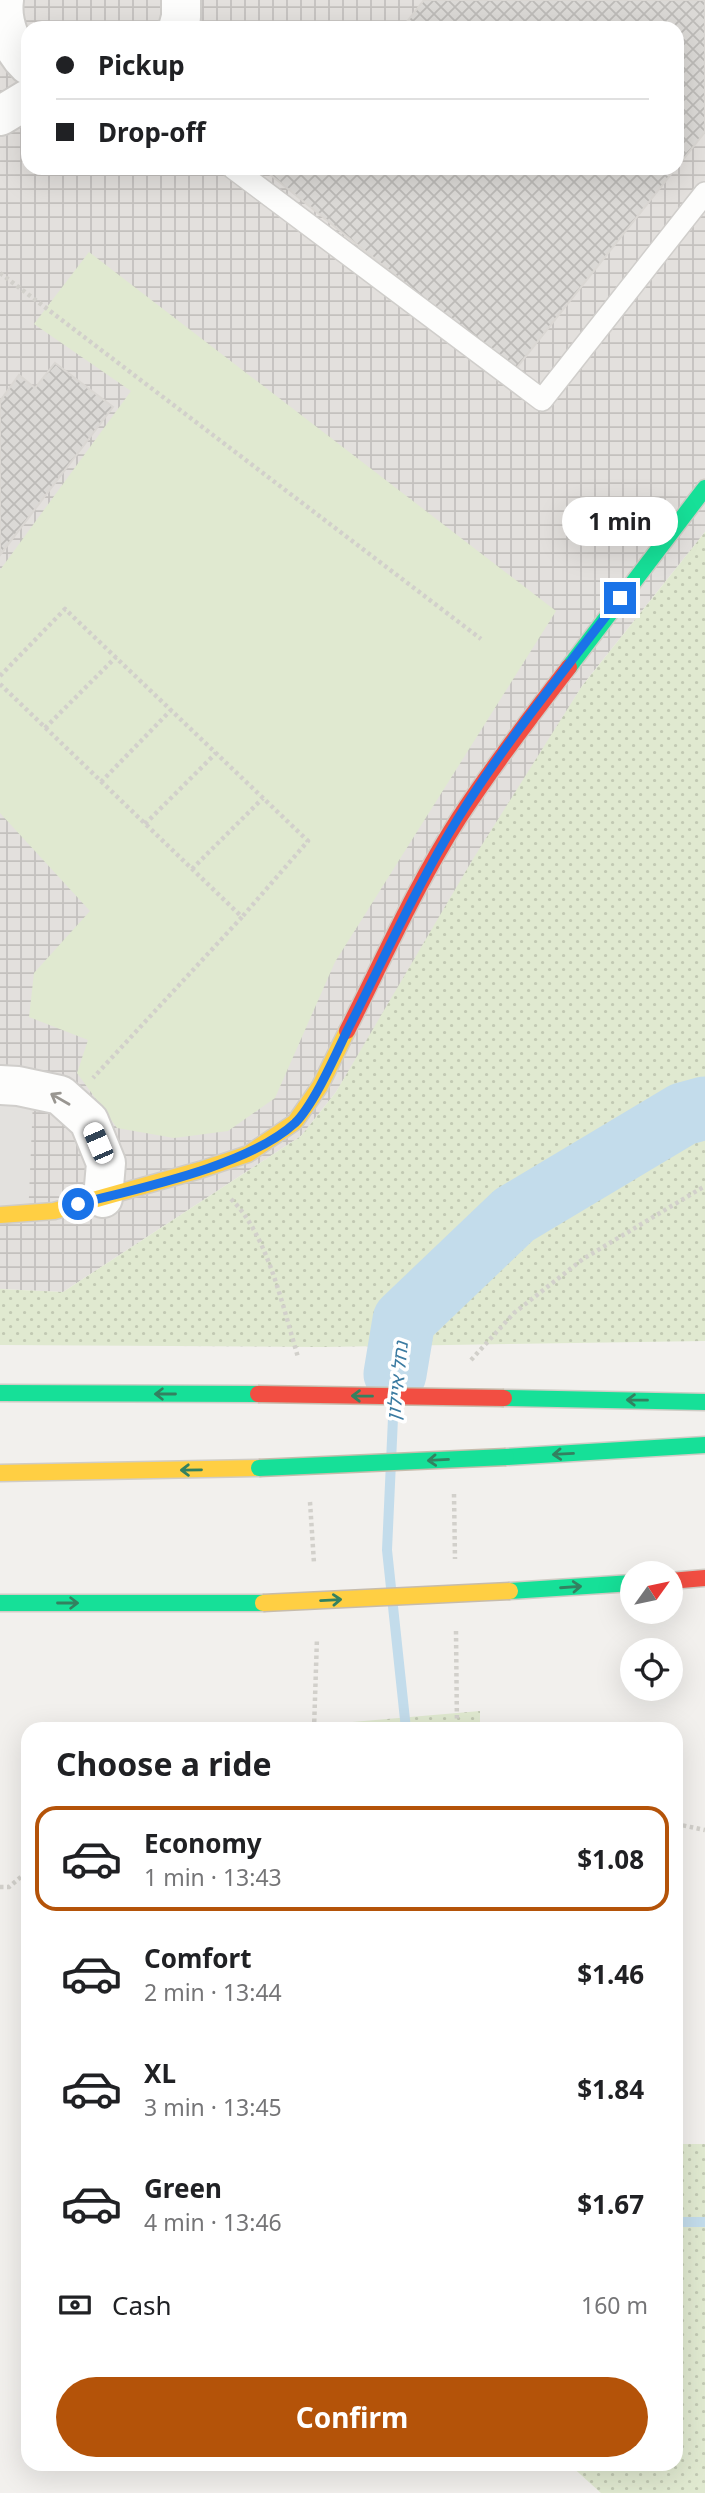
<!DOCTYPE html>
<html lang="en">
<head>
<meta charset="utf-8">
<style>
  :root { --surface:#fff; --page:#f2f2f2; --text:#202124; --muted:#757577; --line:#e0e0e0; --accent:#b45309 }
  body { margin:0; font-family:"Noto Sans","Noto Sans Hebrew",sans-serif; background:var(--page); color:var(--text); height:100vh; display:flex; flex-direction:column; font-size:26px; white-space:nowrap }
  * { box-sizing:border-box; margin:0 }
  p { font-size:23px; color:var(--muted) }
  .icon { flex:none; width:38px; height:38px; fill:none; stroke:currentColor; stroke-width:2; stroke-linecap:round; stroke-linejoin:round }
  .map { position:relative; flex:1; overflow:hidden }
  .details { position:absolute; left:21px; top:1722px; width:662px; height:749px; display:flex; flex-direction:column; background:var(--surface); border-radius:21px; box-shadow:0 7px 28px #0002 }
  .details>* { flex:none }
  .guide { position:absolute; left:21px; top:21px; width:663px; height:154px; border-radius:21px; box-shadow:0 7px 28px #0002; display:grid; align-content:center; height:154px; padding:0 35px; background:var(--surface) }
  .needle { width:46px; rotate:57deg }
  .buttons { position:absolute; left:620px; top:1561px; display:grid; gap:14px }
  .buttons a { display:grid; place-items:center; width:63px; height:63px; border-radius:50%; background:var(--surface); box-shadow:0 7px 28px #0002; font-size:35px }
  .end { position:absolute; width:32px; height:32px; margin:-16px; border:9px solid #1a73e8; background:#fff; box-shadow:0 0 0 4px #fff }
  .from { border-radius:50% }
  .bubble { position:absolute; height:49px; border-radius:24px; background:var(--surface); box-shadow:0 7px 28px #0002; font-size:23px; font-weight:700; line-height:49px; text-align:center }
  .car { position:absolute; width:21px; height:42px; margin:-21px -10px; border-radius:9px; box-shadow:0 0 5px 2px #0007; background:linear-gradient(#fff 24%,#345 0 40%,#fff 0 76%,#345 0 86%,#fff 0) }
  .guide b { display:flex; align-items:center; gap:24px; height:66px; font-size:26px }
  .guide b+b { border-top:2px solid var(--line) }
  .guide i { width:18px; height:18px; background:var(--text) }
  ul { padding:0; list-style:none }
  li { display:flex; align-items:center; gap:21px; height:105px; margin:0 14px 10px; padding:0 21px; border:4px solid transparent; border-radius:21px }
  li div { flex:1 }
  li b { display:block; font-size:26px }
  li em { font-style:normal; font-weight:700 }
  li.active { border-color:var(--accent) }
  li>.icon { width:63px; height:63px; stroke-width:1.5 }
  h2 { padding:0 35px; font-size:32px; line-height:84px }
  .pay { display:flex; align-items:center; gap:18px; height:77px; padding:0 35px; font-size:26px }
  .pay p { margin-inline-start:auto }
  .cta { display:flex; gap:14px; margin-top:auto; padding:14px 35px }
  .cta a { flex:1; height:80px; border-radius:42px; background:var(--accent); color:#fff; font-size:28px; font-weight:700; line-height:80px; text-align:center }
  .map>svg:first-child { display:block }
  .industrial { fill:url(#industrial-grid); fill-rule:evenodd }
  .grass { fill:url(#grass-dots) }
  .green { fill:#e0e9d0 }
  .parking { fill:#e3e1de }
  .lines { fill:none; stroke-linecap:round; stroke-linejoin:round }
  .stream { stroke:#c3dceb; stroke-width:10 }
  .river { stroke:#c3dceb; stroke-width:63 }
  .building { fill:url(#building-cross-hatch); stroke:#dad7d3; stroke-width:2 }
  .lane-casing { stroke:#d0cecb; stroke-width:24 }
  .street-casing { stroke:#d0cecb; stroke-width:42 }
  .fast-casing { stroke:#d0ccc5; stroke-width:19 }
  .slow-casing { stroke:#d0ccc5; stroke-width:19 }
  .jam-casing { stroke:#d0ccc5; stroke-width:19 }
  .path { stroke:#d2d0cb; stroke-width:4.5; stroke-dasharray:3.5 3.5; stroke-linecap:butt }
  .lane { stroke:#fdfdfc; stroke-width:21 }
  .street { stroke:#fdfdfc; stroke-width:38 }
  .fast { stroke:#16e098; stroke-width:16 }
  .slow { stroke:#ffcf43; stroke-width:16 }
  .jam { stroke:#f24e42; stroke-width:16 }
  .fast-bridge-casing { stroke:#c7bcac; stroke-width:19; stroke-linecap:butt }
  .slow-bridge-casing { stroke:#c7bcac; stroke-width:19; stroke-linecap:butt }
  .jam-bridge-casing { stroke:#c7bcac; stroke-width:19; stroke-linecap:butt }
  .fast-bridge { stroke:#16e098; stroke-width:16 }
  .slow-bridge { stroke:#ffcf43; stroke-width:16 }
  .jam-bridge { stroke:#f24e42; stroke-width:16 }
  .oneway { stroke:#999691 }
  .oneway2 { stroke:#338160 }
  .route { stroke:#1a73e8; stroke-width:9 }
  .labels { text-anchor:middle; stroke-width:7; stroke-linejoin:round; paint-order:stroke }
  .water-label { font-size:19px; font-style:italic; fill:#3b7ba1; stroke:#fff }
</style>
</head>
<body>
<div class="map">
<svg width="705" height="2493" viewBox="0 0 705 2493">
  <defs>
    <pattern id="industrial-grid" width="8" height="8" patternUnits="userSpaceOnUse" patternTransform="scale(1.75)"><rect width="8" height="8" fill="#e3e0dd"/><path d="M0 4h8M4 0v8" fill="none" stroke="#c4c1be"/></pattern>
    <pattern id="grass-dots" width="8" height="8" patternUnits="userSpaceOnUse" patternTransform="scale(1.75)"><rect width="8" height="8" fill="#e0e9d0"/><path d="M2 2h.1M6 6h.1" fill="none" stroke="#c2c9b3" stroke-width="1.8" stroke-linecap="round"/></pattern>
    <pattern id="building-cross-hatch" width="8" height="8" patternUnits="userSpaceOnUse" patternTransform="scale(1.75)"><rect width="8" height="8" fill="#dbd9d6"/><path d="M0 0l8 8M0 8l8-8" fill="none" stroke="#bdbbb8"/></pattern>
  </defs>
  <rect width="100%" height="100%" fill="#f2f0ed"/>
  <path class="industrial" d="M0,0H705V532L582,686L336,1092L301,1136L63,1292L0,1289ZM28,28H677V168H28Z"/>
  <path class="grass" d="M705,532V1341L322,1347L0,1345V1289L63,1292L301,1136L336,1092L473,859L582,686Z
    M480,1711V1729H295L294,1727Z
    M676,2144H705V2493H601L569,2464H676Z"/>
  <path class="green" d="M89,252L556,611L335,962L275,1098L228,1131L174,1138L117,1128L77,1073L88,1040L29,1017L34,973L90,911L0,813V570L131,391L34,324Z"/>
  <path class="parking" d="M0,1075L34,1077L28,1219L0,1218Z"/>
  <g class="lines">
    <path class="stream" d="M395,1374L387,1550L406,1729
      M676,2222H705"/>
    <path class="river" d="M395,1374L404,1320L514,1215L683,1114L705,1108"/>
  </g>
  <path class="building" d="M424,0H705V132L677,167V28H402Z
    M262,168H676L514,371Z
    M55,363L113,407L0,555V401L19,375L35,388Z"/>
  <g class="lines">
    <defs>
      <path id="lane" d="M233,168L542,400L705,193"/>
      <path id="street" d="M4,0C1,22 12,50 28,65
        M178,28L181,17V0
        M0,116L28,99
        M0,1085L18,1086L60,1095L89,1121L106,1163L103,1198"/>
      <path id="fast" d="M569,667L705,488
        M0,1393L258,1394
        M504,1398L705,1402
        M506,1457L705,1445
        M510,1591L632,1583
        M0,1603H263"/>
      <path id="slow" d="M0,1215L54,1211L200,1170L248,1154L295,1122L320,1086L347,1031
        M0,1473L259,1468"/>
      <path id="jam" d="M347,1031C383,960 416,885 459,818C493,766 531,716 569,667
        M670,1581L705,1578"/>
    </defs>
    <use href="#lane" class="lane-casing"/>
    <use href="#street" class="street-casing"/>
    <use href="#fast" class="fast-casing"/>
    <use href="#slow" class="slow-casing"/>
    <use href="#jam" class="jam-casing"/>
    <path class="path" d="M0,273L481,639
      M0,676L65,609L308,841L242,917
      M0,684L242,917L93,1078
      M45,728L116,657
      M101,782L171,710
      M145,824L216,753
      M192,869L263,798
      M231,1199C268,1235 283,1308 298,1357
      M471,1360L514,1313L583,1259L705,1186
      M454,1494L455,1559
      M310,1502L314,1563
      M456,1631L457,1729
      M314,1729L317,1638
      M676,1824L705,1830
      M0,1887H9L28,1871"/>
    <use href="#lane" class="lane"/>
    <use href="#street" class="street"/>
    <use href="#fast" class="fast"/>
    <use href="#slow" class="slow"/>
    <use href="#jam" class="jam"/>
    <defs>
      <path id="fast-bridge" d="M259,1468L506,1457"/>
      <path id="slow-bridge" d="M263,1603L510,1591"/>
      <path id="jam-bridge" d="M258,1394L504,1398"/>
    </defs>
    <use href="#fast-bridge" class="fast-bridge-casing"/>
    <use href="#slow-bridge" class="slow-bridge-casing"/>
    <use href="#jam-bridge" class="jam-bridge-casing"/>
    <use href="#fast-bridge" class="fast-bridge"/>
    <use href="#slow-bridge" class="slow-bridge"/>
    <use href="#jam-bridge" class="jam-bridge"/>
  </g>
  <defs><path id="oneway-shaft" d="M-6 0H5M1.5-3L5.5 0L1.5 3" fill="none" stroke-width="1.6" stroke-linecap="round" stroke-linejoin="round" transform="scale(1.75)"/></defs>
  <use class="oneway" href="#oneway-shaft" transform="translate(60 1099) rotate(-150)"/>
  <g class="oneway2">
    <use href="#oneway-shaft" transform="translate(165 1394) rotate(-180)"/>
    <use href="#oneway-shaft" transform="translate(362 1396) rotate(-179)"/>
    <use href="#oneway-shaft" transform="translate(637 1400) rotate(-179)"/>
    <use href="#oneway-shaft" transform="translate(563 1454) rotate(177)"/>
    <use href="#oneway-shaft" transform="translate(438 1460) rotate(177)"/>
    <use href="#oneway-shaft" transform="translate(191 1470) rotate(179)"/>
    <use href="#oneway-shaft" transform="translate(571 1587) rotate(-4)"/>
    <use href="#oneway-shaft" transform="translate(331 1600) rotate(-3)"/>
    <use href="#oneway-shaft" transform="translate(68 1603)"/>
  </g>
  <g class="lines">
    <path class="route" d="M78,1204C140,1188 248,1166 295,1123C314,1104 335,1056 347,1031C383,961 416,887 457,820C505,742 565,670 620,598"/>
  </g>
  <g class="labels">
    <g class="water-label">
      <text transform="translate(397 1381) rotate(-84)" y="7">נחל איילון</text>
    </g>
  </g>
</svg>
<div class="buttons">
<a><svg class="needle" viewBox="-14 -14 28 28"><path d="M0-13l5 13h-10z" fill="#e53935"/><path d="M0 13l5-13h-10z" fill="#757577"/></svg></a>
<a><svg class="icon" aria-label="locate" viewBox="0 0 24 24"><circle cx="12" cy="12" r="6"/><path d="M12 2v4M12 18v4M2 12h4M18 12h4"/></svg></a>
</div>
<i class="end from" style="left:78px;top:1204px"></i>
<i class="end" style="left:620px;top:598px"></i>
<div class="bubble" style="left:562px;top:497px;width:116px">1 min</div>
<i class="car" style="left:98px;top:1143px;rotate:337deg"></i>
<div class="guide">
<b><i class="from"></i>Pickup</b>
<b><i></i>Drop-off</b>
</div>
<section class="details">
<h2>Choose a ride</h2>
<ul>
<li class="active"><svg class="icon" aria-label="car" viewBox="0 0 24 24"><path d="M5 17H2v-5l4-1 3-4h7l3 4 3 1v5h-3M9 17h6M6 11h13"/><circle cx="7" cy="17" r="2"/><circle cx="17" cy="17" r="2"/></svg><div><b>Economy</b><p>1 min · 13:43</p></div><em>$1.08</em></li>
<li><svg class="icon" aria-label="car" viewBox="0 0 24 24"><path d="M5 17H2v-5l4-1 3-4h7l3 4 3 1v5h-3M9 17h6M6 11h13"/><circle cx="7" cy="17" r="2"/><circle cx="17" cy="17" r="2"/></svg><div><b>Comfort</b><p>2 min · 13:44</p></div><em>$1.46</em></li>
<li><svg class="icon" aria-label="car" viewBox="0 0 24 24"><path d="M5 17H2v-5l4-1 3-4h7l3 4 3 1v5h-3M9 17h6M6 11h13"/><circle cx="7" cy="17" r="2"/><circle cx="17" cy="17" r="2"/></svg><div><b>XL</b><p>3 min · 13:45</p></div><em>$1.84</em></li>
<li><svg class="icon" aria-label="car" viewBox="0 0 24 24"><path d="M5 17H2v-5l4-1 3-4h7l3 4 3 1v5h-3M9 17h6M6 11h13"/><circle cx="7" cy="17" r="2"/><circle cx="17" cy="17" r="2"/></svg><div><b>Green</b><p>4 min · 13:46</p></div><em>$1.67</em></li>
</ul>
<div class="pay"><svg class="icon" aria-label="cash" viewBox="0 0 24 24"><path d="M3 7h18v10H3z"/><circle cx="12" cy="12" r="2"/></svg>Cash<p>160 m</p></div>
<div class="cta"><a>Confirm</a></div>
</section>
</div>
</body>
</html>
